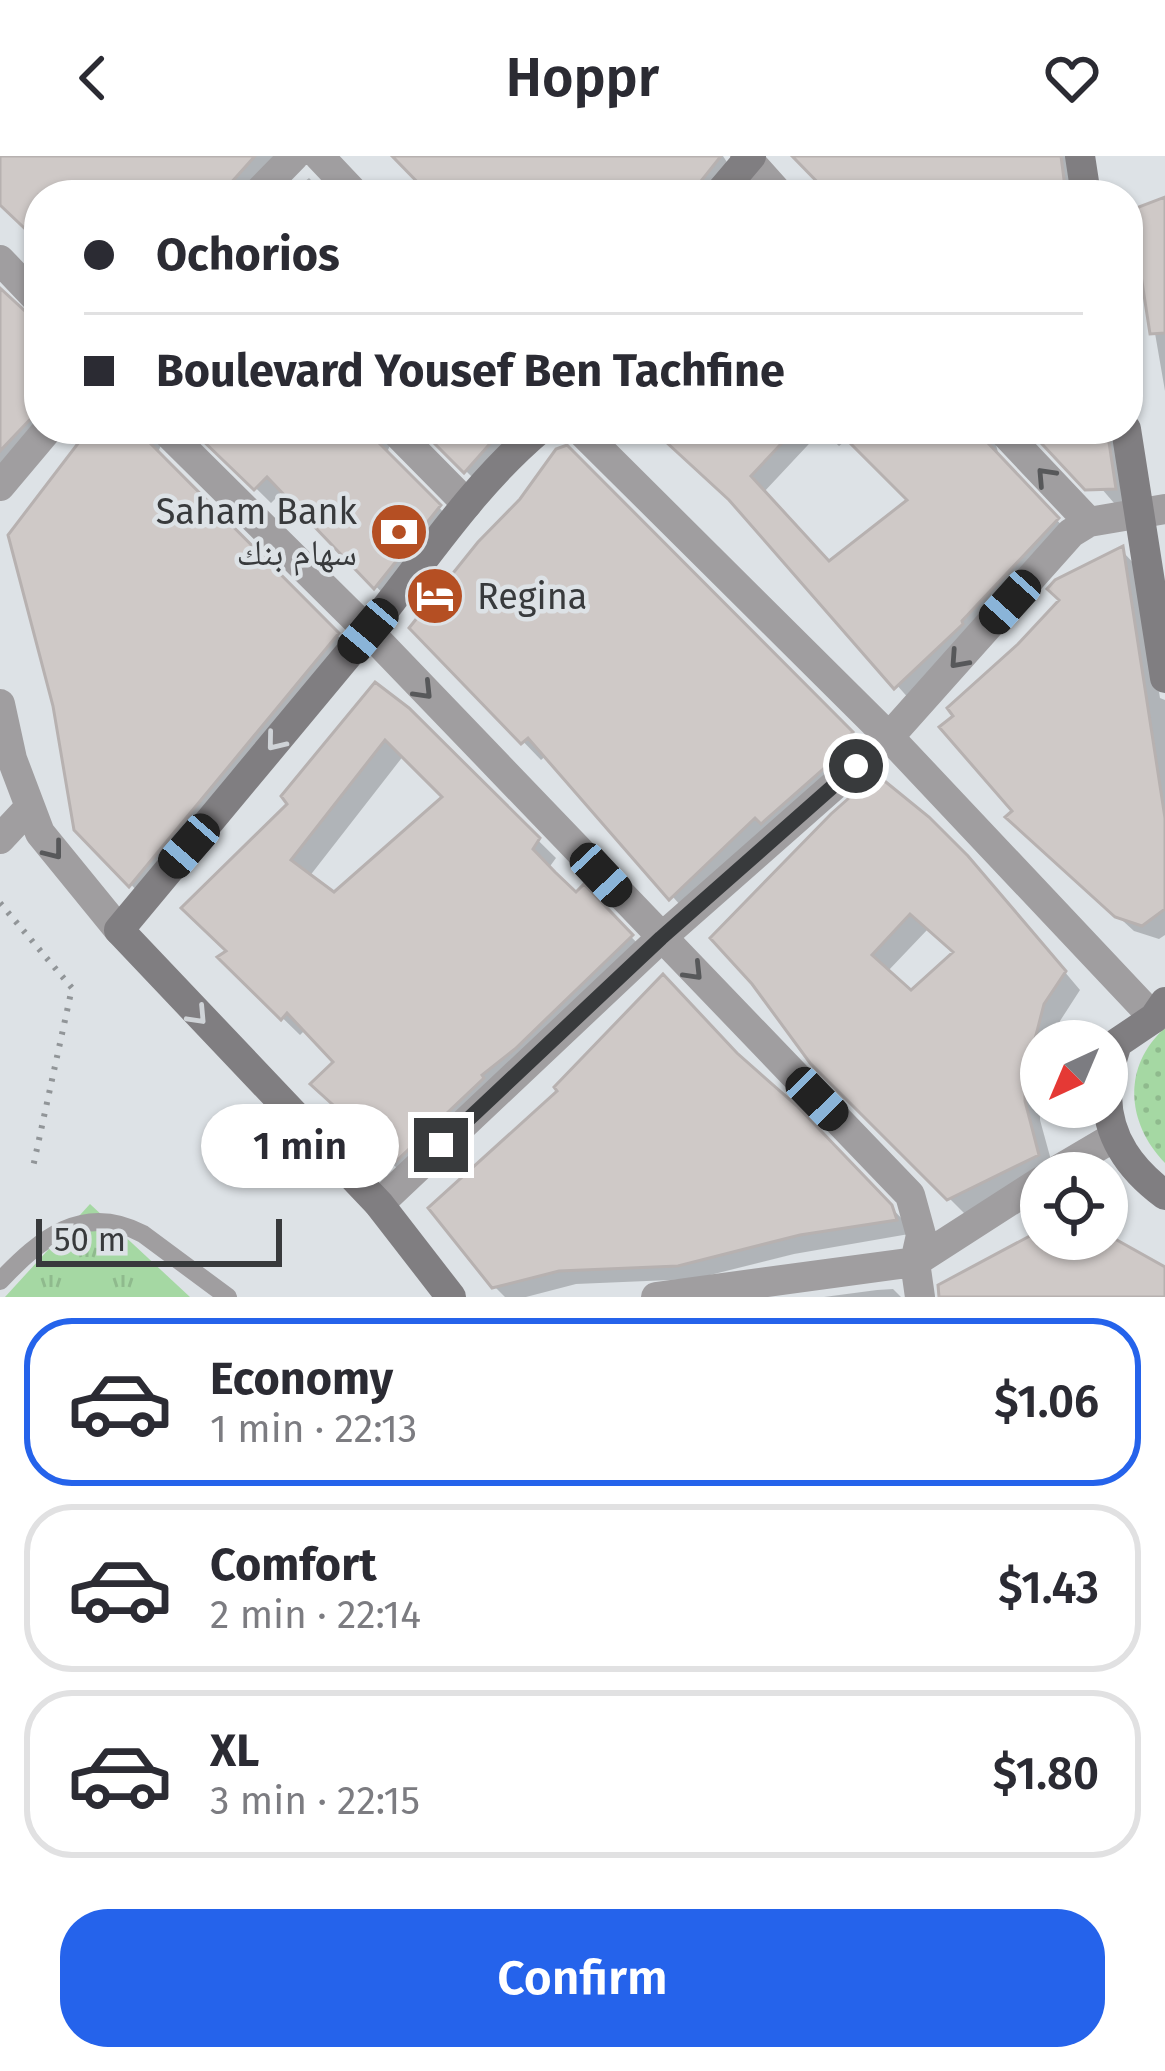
<!DOCTYPE html>
<html lang="en">
<head>
<meta charset="utf-8">
<style>
  :root { --surface:#fff; --page:#f2f2f3; --text:#2b2b33; --muted:#7c7c81; --line:#e1e1e2; --accent:#2563eb }
  body { margin:0; font-family:"Fira Sans","Noto Naskh Arabic",sans-serif; background:var(--page); color:var(--text); height:100vh; display:flex; flex-direction:column; font-size:45px; white-space:nowrap }
  * { box-sizing:border-box; margin:0 }
  p { font-size:39px; color:var(--muted) }
  .icon { flex:none; width:66px; height:66px; fill:none; stroke:currentColor; stroke-width:2; stroke-linecap:round; stroke-linejoin:round }
  .map { position:relative; height:1141px; overflow:hidden }
  .details { display:flex; flex-direction:column; background:var(--surface); flex:1 }
  .details>* { flex:none }
  .guide { position:absolute; left:24px; top:24px; width:1119px; height:264px; border-radius:48px; box-shadow:0 3px 9px #0004; display:grid; align-content:center; height:264px; padding:0 60px; background:var(--surface) }
  .needle { width:78px; rotate:224deg }
  .fabs { position:absolute; left:1020px; top:864px; display:grid; gap:24px }
  .fabs a { display:grid; place-items:center; width:108px; height:108px; border-radius:50%; background:var(--surface); box-shadow:0 3px 9px #0004; font-size:60px }
  .scale { position:absolute; left:36px; bottom:30px; width:246px; box-sizing:border-box; padding-left:12px; border:6px solid #383a3c; border-top:0; font-size:33px; line-height:42px; white-space:nowrap; color:#383a3c; -webkit-text-stroke:9px #dde2e6; paint-order:stroke }
  .end { position:absolute; width:54px; height:54px; margin:-27px; border:15px solid #383a3c; background:#fff; box-shadow:0 0 0 6px #fff }
  .from { border-radius:50% }
  .bubble { position:absolute; height:84px; border-radius:42px; background:var(--surface); box-shadow:0 3px 9px #0004; font-size:39px; font-weight:600; line-height:84px; text-align:center }
  .car { position:absolute; width:36px; height:72px; margin:-36px -18px; border-radius:15px; box-shadow:0 0 9px 3px #0007; background:linear-gradient(#222 24%,#8ab4d8 0 40%,#222 0 76%,#8ab4d8 0 86%,#222 0) }
  .guide b { display:flex; align-items:center; gap:42px; height:114px; font-size:45px }
  .guide b+b { border-top:3px solid var(--line) }
  .guide i { width:30px; height:30px; background:var(--text) }
  ul { padding:21px 0 0; list-style:none }
  li { display:flex; align-items:center; gap:36px; height:168px; margin:0 24px 18px; padding:0 36px; border:6px solid var(--line); border-radius:48px }
  li div { flex:1 }
  li b { display:block; font-size:45px }
  li em { font-style:normal; font-weight:600 }
  li.current { border-color:var(--accent) }
  li>.icon { width:108px; height:108px; stroke-width:1.5 }
  .action { display:flex; gap:24px; margin-top:auto; padding:24px 60px }
  .action a { flex:1; height:138px; border-radius:48px; background:var(--accent); color:#fff; font-size:48px; font-weight:600; line-height:138px; text-align:center }
  header { display:flex; justify-content:space-between; align-items:center; height:156px; padding:0 60px; background:var(--surface); font-size:54px; font-weight:600 }
  .map>svg:first-child { display:block }
  .grass { fill:url(#grass-dots) }
  .park { fill:url(#park-tufts) }
  .shadow { fill:#0003; fill-rule:evenodd }
  .building { fill:#cfc9c7; stroke:#b7b1b0; stroke-width:3; fill-rule:evenodd }
  .lines { fill:none; stroke-linecap:round; stroke-linejoin:round }
  .path { stroke:#919598; stroke-width:6; stroke-dasharray:3 9; stroke-linecap:butt }
  .lane { stroke:#a09ea0; stroke-width:18 }
  .street { stroke:#a09ea0; stroke-width:30 }
  .secondary { stroke:#807e81; stroke-width:30 }
  .oneway { stroke:#57585a }
  .oneway2 { stroke:#cfd3d7 }
  .route { stroke:#383a3c; stroke-width:15 }
  .labels { text-anchor:middle; stroke-width:9; stroke-linejoin:round; paint-order:stroke }
  .poi-label { font-size:36px; fill:#383a3c; stroke:#dde2e6; text-anchor:end }
</style>
</head>
<body>
<header><svg class="icon" aria-label="back" viewBox="0 0 24 24"><path d="M15 5l-7 7 7 7"/></svg>Hoppr<svg class="icon" aria-label="heart" viewBox="0 0 24 24"><path d="M12 20l-8-8c-3-5 5-10 8-4 3-6 11-1 8 4z"/></svg></header>
<div class="map">
<svg width="1165" height="1141" viewBox="0 0 1165 1141">
  <defs>
    <pattern id="grass-dots" width="8" height="8" patternUnits="userSpaceOnUse" patternTransform="scale(3)"><rect width="8" height="8" fill="#a5d8a3"/><path d="M2 2h.1M6 6h.1" fill="none" stroke="#8fba8d" stroke-width="1.8" stroke-linecap="round"/></pattern>
    <pattern id="park-tufts" width="24" height="20" patternUnits="userSpaceOnUse" patternTransform="scale(3)"><rect width="24" height="20" fill="#a5d8a3"/><path d="M3 7l-1-3M5 7V3M7 7l1-3M15 17l-1-3M17 17v-4M19 17l1-3" fill="none" stroke="#8fba8d"/></pattern>
  </defs>
  <rect width="100%" height="100%" fill="#dde2e6"/>
  <path class="grass" d="M1165,872V1007C1126,967 1122,910 1165,872Z"/>
  <path class="park" d="M90,1048L190,1141H5Z"/>
  <path class="shadow" d="M7,0H280L247,39H39V83L0,46V9Z
    M395,0H723L734,17L716,39H432Z
    M814,0H1078L1077,39H836Z
    M309,22L326,39H288Z
    M1165,44V235L1134,56Z
    M0,136L39,175V273L0,310Z
    M94,273H168L159,294L165,306L352,494L146,744L76,672Z
    M196,273H397L388,294L393,304L454,367L391,446L284,334L271,347Z
    M424,273H528L481,330Z
    M656,273H983L995,285L1000,304L1071,379L911,545L736,348ZM822,274L839,290L849,282L911,344L830,408L763,337Z
    M1050,273H1120L1129,347H1114Z
    M566,292L868,596L689,759L547,599L541,604L413,471Z
    M1124,397L1139,413L1160,542L1165,544V779L1159,783L1134,775L1024,675Z
    M407,555L556,702L548,713L576,740L584,733L648,798L410,1026L393,1008L337,907L306,873L300,879L221,802L230,795L185,752ZM404,599L446,641L334,740L309,721Z
    M984,720L1080,834L1060,865L1054,885H1041L1040,964L1054,1015L966,1059L812,905L755,826ZM928,773L957,798L911,838L887,816Z
    M742,905L813,970L906,1067L909,1078L794,1098L694,1123L576,1128L526,1141H505L494,1130Z
    M893,1133L901,1141H824L877,1134Z"/>
  <path class="building" d="M0,0H255L220,39H39V86L0,49Z
    M392,0H721L690,39H430Z
    M792,0H1061L1066,39H1044L981,26L968,39H830Z
    M1165,41V177L1150,178L1131,54Z
    M0,132L39,168V254L0,295Z
    M89,273H145L150,287L339,477L129,731L74,674L53,550L8,379Z
    M205,273H374L379,287L441,349L374,433L267,321L254,334L198,280Z
    M420,273H503L464,317Z
    M652,273H795L751,320L829,405L907,344L836,273H982L987,286L1059,362L962,465L963,468L894,533L729,344Z
    M1028,273H1107L1116,333L1085,334Z
    M567,289L853,576L840,589L846,593L761,668L755,662L669,744L528,582L521,588L409,472L478,386L520,343L556,293Z
    M1123,390L1165,662V753L1142,770L1115,761L1005,661L1012,655L939,571L953,560L947,552L1018,488L1059,444L1047,433L1055,424Z
    M375,526L409,552L540,682L533,693L555,716L576,736L584,728L633,779L515,893L482,919L484,922L391,1010L353,967L310,928L333,906L287,857L281,864L217,801L226,795L181,752L287,648L281,640ZM385,584L442,641L334,736L291,704Z
    M876,618L929,661L968,700L1066,815L1044,848L1025,922V945L1039,999L947,1044L810,907L752,828L710,782L831,658ZM910,758L953,796L911,834L872,799Z
    M663,818L737,897L798,951L892,1049L897,1064L800,1079L678,1110L559,1115L492,1132L428,1052L557,935L554,931Z
    M1041,1074V1083H1115L1165,1111V1141H939L938,1129Z"/>
  <g class="lines">
    <path class="path" d="M0,747L72,832L33,1011"/>
    <path class="lane" d="M0,1125C40,1083 83,1046 143,1078L228,1141"/>
    <path class="street" d="M319,0L356,39
      M745,0L780,39
      M256,39L294,0
      M0,104L39,145
      M164,273L368,475L910,1039L921,1079L915,1106L920,1141
      M393,273L467,348
      M579,273L889,581L1154,862
      M1001,273L1089,366
      M0,330L48,273
      M0,548L12,603L40,677L119,774
      M0,683L28,653
      M1053,1017L1114,981
      M379,1048L661,782L889,581L1071,377L1089,366L1165,353
      M656,1141L915,1106L1041,1025"/>
    <path class="secondary" d="M1080,0L1086,39
      M718,39L751,0
      M1126,273L1165,522
      M1107,921L1117,887L1154,862L1165,846
      M1107,940C1108,983 1131,1014 1165,1039
      M451,1141L379,1048L119,774C201,674 285,576 367,476C423,407 472,330 540,273"/>
  </g>
  <defs><path id="oneway-chevron" d="M-2-3.5L2.5 0L-2 3.5" fill="none" stroke-width="1.6" stroke-linecap="round" stroke-linejoin="round" transform="scale(3)"/></defs>
  <g class="oneway">
    <use href="#oneway-chevron" transform="translate(1045 320) rotate(-133)"/>
    <use href="#oneway-chevron" transform="translate(958 504) rotate(132)"/>
    <use href="#oneway-chevron" transform="translate(424 535) rotate(46)"/>
    <use href="#oneway-chevron" transform="translate(54 695) rotate(52)"/>
    <use href="#oneway-chevron" transform="translate(694 816) rotate(46)"/>
  </g>
  <g class="oneway2">
    <use href="#oneway-chevron" transform="translate(275 586) rotate(129)"/>
    <use href="#oneway-chevron" transform="translate(198 860) rotate(47)"/>
  </g>
  <g class="lines">
    <path class="route" d="M441,989L661,782L856,610"/>
  </g>
  <defs>
    <symbol id="bank-disc" viewBox="-11 -11 22 22"><circle r="9.5" fill="#b54f23" stroke="#dde2e6"/><path d="M-6-4H6V4H-6ZM0-2.3a2.3 2.3 0 1 0 0 4.6a2.3 2.3 0 1 0 0-4.6Z" fill="#fff"/></symbol>
    <symbol id="hotel-disc" viewBox="-11 -11 22 22"><circle r="9.5" fill="#b54f23" stroke="#dde2e6"/><path d="M-6-4.5h1.5V1H6V5H4.5V3h-9V5H-6ZM-4 0a1.8 1.8 0 1 1 3.6 0ZM.5 0V-2.5h3Q6-2.5 6 0Z" fill="#fff"/></symbol>
  </defs>
  <g fill-rule="evenodd">
    <use href="#bank-disc" x="366" y="343" width="66" height="66"/>
    <use href="#hotel-disc" x="402" y="407" width="66" height="66"/>
  </g>
  <g class="labels">
    <g class="poi-label">
      <text x="357" y="368">Saham Bank<tspan x="357" dy="41">سهام بنك</tspan></text>
      <text x="477" y="453" text-anchor="start">Regina</text>
    </g>
  </g>
</svg>
<div class="fabs">
<a><svg class="needle" viewBox="-14 -14 28 28"><path d="M0-13l5 13h-10z" fill="#e53935"/><path d="M0 13l5-13h-10z" fill="#7c7c81"/></svg></a>
<a><svg class="icon" aria-label="locate" viewBox="0 0 24 24"><circle cx="12" cy="12" r="6"/><path d="M12 2v4M12 18v4M2 12h4M18 12h4"/></svg></a>
</div>
<div class="scale">50 m</div>
<i class="end from" style="left:856px;top:610px"></i>
<i class="end" style="left:441px;top:989px"></i>
<div class="bubble" style="left:201px;top:948px;width:198px">1 min</div>
<i class="car" style="left:1010px;top:446px;rotate:222deg"></i>
<i class="car" style="left:368px;top:475px;rotate:220deg"></i>
<i class="car" style="left:189px;top:690px;rotate:221deg"></i>
<i class="car" style="left:601px;top:719px;rotate:137deg"></i>
<i class="car" style="left:817px;top:943px;rotate:136deg"></i>
<div class="guide">
<b><i class="from"></i>Ochorios</b>
<b><i></i>Boulevard Yousef Ben Tachfine</b>
</div>
</div>
<section class="details">
<ul>
<li class="current"><svg class="icon" aria-label="car" viewBox="0 0 24 24"><path d="M5 17H2v-5l4-1 3-4h7l3 4 3 1v5h-3M9 17h6M6 11h13"/><circle cx="7" cy="17" r="2"/><circle cx="17" cy="17" r="2"/></svg><div><b>Economy</b><p>1 min · 22:13</p></div><em>$1.06</em></li>
<li><svg class="icon" aria-label="car" viewBox="0 0 24 24"><path d="M5 17H2v-5l4-1 3-4h7l3 4 3 1v5h-3M9 17h6M6 11h13"/><circle cx="7" cy="17" r="2"/><circle cx="17" cy="17" r="2"/></svg><div><b>Comfort</b><p>2 min · 22:14</p></div><em>$1.43</em></li>
<li><svg class="icon" aria-label="car" viewBox="0 0 24 24"><path d="M5 17H2v-5l4-1 3-4h7l3 4 3 1v5h-3M9 17h6M6 11h13"/><circle cx="7" cy="17" r="2"/><circle cx="17" cy="17" r="2"/></svg><div><b>XL</b><p>3 min · 22:15</p></div><em>$1.80</em></li>
</ul>
<div class="action"><a>Confirm</a></div>
</section>
</body>
</html>
